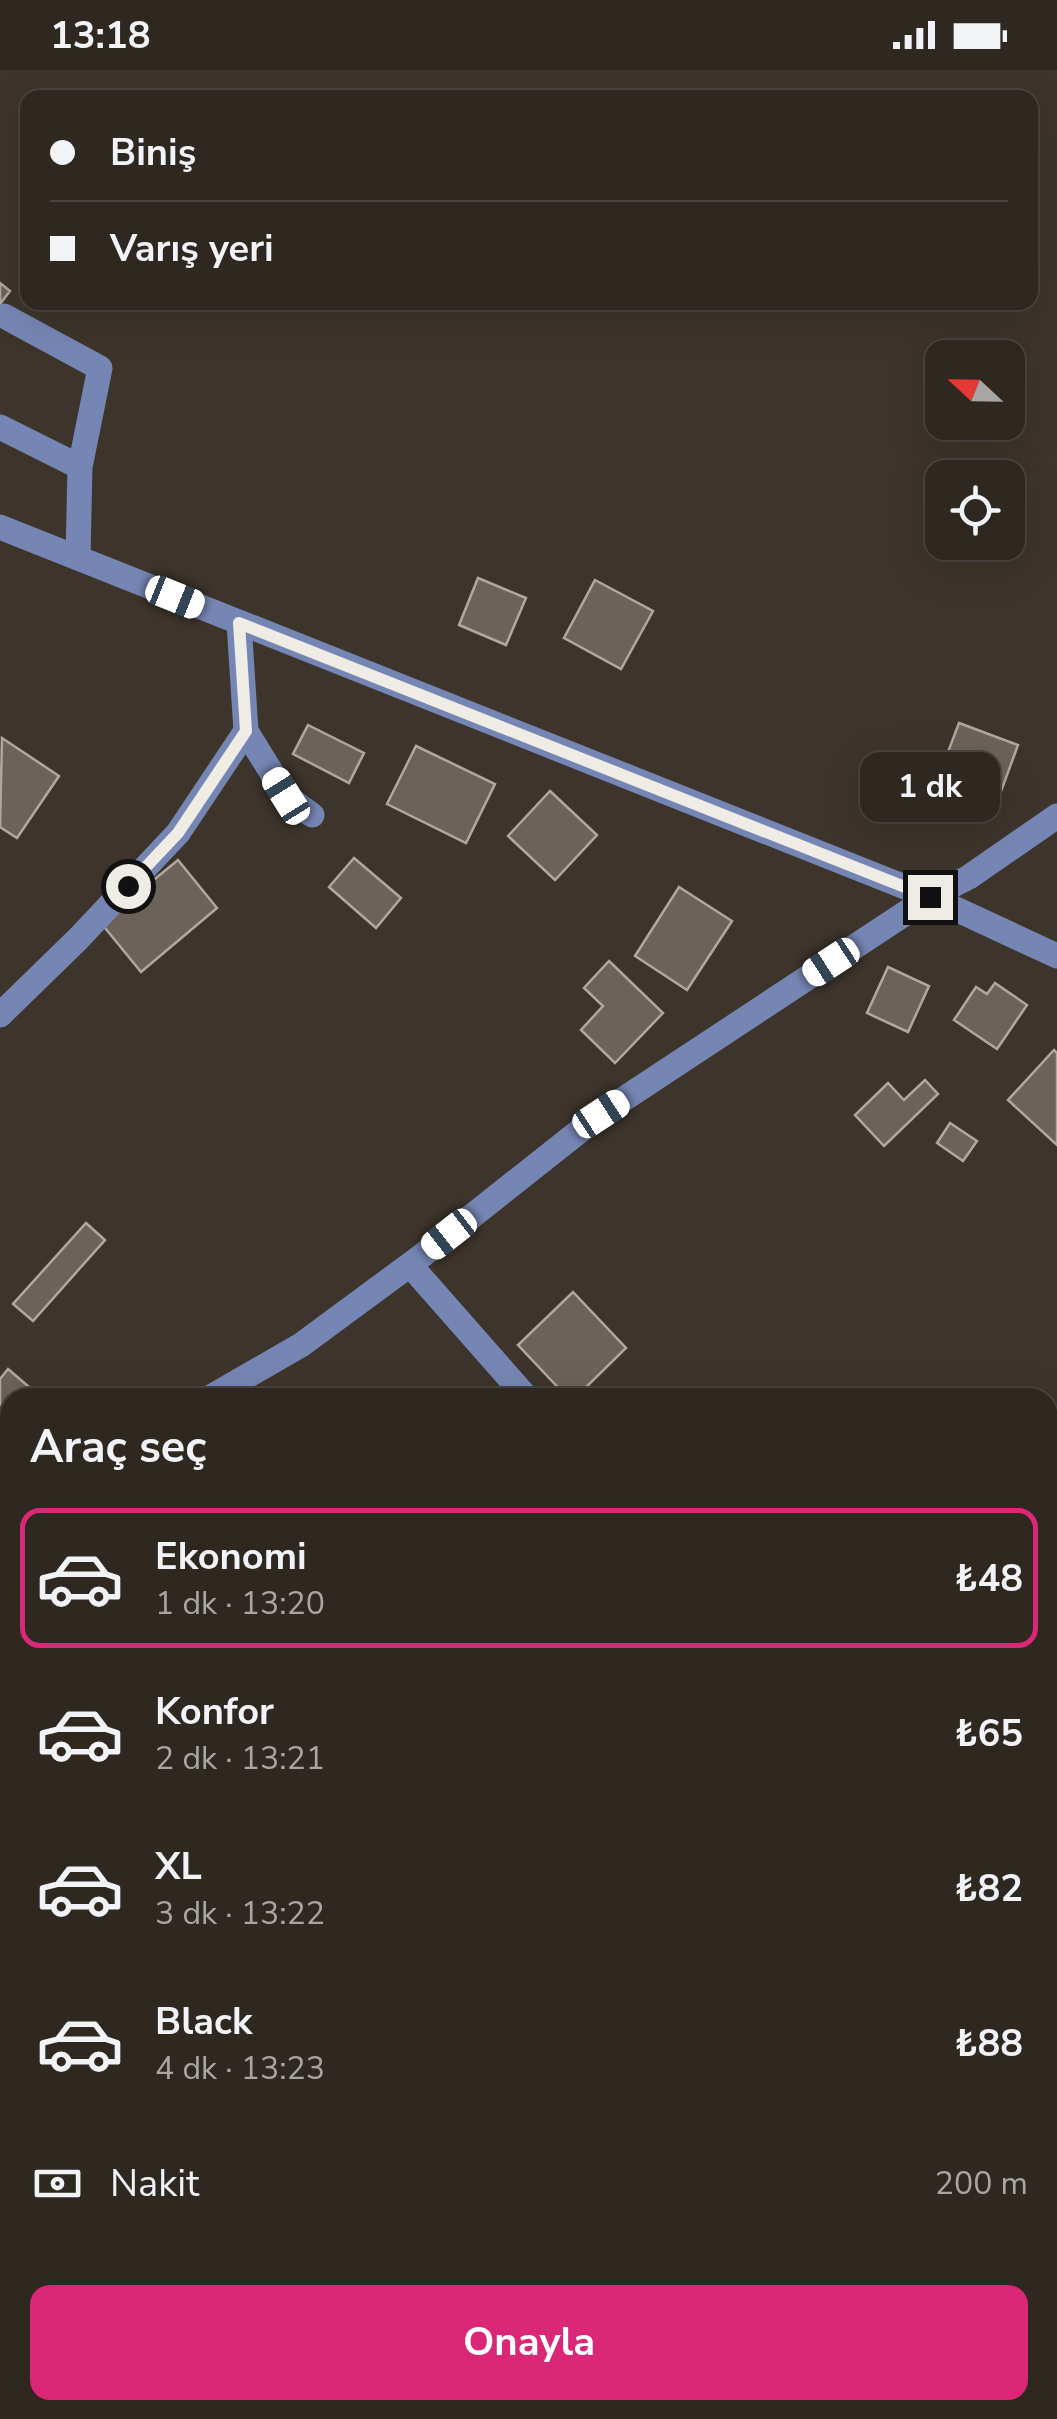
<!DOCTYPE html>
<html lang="tr">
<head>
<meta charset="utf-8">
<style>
  :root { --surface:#2e2821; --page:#36302a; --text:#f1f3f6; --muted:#a7a6a5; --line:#49443f; --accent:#db2777 }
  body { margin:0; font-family:"Nunito Sans",sans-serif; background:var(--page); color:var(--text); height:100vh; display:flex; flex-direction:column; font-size:38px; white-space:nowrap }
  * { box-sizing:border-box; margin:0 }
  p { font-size:32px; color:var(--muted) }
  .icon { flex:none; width:55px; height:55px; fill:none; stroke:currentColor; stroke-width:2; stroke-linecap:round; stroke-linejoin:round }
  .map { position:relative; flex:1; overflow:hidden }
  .side { position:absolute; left:0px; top:1318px; width:1058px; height:1032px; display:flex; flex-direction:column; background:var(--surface); border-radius:30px 30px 0 0; box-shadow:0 10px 40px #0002,0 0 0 2px var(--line) }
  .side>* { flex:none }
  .top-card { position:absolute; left:20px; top:20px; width:1018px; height:220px; border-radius:20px; box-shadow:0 10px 40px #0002,0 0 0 2px var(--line); display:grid; align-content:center; height:220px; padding:0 30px; background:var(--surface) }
  .needle { width:65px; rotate:292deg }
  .tools { position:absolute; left:925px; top:270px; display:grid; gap:20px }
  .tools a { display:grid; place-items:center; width:100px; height:100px; border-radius:20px; background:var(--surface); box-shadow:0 10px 40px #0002,0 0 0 2px var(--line); font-size:50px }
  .end { position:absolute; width:45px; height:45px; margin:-22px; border:12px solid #efebe5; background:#111; box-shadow:0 0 0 5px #111 }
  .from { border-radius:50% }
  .bubble { position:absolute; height:70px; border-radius:20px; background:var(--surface); box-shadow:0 10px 40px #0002,0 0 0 2px var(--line); font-size:32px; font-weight:700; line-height:70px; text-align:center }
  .car { position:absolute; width:30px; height:60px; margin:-30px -15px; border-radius:12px; box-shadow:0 0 8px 2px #0007; background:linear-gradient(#fff 24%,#345 0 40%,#fff 0 76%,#345 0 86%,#fff 0) }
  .top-card b { display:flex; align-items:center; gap:35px; height:95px; font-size:38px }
  .top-card b+b { border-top:2px solid var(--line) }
  .top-card i { width:25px; height:25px; background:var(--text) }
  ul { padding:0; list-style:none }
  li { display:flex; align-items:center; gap:30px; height:140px; margin:0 20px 15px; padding:0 10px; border:5px solid transparent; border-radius:20px }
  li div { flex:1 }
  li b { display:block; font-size:38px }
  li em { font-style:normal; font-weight:700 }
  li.current { border-color:var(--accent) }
  li>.icon { width:90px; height:90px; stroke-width:1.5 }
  h2 { padding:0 30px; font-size:45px; line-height:120px }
  .pay { display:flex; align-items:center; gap:25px; height:110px; padding:0 30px; font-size:38px }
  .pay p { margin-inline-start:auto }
  .button { display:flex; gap:20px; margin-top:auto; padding:20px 30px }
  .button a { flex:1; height:115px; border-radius:20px; background:var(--accent); color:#fff; font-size:40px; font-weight:700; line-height:115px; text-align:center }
  .status { display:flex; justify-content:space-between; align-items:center; height:70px; padding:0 50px; background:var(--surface); direction:ltr }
  .status svg { height:28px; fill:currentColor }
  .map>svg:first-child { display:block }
  .building { fill:#6b6259; stroke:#b1a89d; stroke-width:2.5 }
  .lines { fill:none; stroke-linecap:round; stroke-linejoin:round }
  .minor { stroke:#7686b4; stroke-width:25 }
  .route { stroke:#efebe5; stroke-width:12 }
</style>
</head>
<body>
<div class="status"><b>13:18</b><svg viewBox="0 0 49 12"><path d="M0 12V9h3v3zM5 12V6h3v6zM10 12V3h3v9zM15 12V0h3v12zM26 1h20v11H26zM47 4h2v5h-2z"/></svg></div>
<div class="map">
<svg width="1057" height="2349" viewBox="0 0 1057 2349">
  <rect width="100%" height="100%" fill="#3d352c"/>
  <path class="building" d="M0,213L10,221L0,234Z
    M478,508L526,528L506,575L459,555Z
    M595,510L653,541L621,599L564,568Z
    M959,653L1018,675L992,746L932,724Z
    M308,655L364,683L349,713L293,684Z
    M2,668L59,706L17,768L0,757Z
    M416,676L495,714L466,773L387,734Z
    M550,721L597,765L555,810L508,766Z
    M354,788L401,828L376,858L329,817Z
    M178,790L217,838L141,902L101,853Z
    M679,817L732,851L687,920L635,886Z
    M609,891L663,943L615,993L581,960L603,936L584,918Z
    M888,897L929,916L908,962L867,943Z
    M995,913L1027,935L997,979L954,950L976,917L987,924Z
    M1054,980L1057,983V1075L1008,1030Z
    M925,1010L938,1024L884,1076L855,1045L888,1013L904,1030Z
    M950,1053L977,1071L963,1091L937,1073Z
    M86,1153L105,1170L33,1251L13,1234Z
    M573,1222L626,1278L575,1328H568L518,1275Z
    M8,1299L42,1328H10V1371L0,1362V1309Z
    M0,1603L10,1611V1643L0,1655Z
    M3,1673L10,1680V1726L2,1735L0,1732V1677Z
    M135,2340H205L198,2349H147Z
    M262,2340H291L302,2349H256Z
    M698,2340H738L746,2349H688Z"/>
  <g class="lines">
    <path class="minor" d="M4,246L100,298L80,397L78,488
      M0,357L80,397
      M0,457L930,827L1057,886
      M239,553L246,661L286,726L312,745
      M0,945L78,869L178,763L246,661
      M410,1195L527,1328
      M209,1328L301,1275L419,1188L601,1044L930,827L969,807L1057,746
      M0,1466L10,1459
      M0,1587L10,1597
      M1048,1791L1057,1800
      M0,1978L10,1987
      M0,2022H10
      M440,2340L452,2349
      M95,2349L96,2340"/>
  </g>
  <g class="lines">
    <path class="route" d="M128,816L178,763L246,661L239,553L930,827"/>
  </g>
</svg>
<div class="tools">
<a><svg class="needle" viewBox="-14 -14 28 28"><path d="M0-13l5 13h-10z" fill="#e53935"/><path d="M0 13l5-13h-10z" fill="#a7a6a5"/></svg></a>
<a><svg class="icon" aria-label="locate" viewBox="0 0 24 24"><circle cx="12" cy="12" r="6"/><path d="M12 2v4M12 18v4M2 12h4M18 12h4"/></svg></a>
</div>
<i class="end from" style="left:128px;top:816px"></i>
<i class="end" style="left:930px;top:827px"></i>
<div class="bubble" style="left:860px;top:682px;width:140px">1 dk</div>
<i class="car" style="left:175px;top:527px;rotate:112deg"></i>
<i class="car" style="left:286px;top:726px;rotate:328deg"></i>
<i class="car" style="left:831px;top:892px;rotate:237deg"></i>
<i class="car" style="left:601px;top:1044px;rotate:57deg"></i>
<i class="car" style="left:449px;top:1164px;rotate:232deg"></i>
<div class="top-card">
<b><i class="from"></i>Biniş</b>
<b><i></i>Varış yeri</b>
</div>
<section class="side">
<h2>Araç seç</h2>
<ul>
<li class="current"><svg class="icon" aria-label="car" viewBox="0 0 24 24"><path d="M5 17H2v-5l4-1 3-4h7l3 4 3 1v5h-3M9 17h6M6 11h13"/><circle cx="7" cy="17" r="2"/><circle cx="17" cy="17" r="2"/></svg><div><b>Ekonomi</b><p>1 dk · 13:20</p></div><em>₺48</em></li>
<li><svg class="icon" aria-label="car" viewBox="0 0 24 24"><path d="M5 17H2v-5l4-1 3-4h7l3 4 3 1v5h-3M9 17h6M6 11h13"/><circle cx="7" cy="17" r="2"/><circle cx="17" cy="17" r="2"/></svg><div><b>Konfor</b><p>2 dk · 13:21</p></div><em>₺65</em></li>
<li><svg class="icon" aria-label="car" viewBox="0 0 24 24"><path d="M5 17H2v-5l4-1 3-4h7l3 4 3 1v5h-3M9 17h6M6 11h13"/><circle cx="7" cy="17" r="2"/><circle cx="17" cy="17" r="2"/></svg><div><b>XL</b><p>3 dk · 13:22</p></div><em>₺82</em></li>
<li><svg class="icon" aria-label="car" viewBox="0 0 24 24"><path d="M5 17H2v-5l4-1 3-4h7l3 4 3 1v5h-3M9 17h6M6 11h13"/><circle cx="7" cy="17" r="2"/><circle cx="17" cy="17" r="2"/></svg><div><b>Black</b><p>4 dk · 13:23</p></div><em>₺88</em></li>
</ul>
<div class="pay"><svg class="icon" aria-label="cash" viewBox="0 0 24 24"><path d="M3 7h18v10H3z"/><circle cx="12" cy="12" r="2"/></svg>Nakit<p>200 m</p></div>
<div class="button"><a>Onayla</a></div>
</section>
</div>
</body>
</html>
